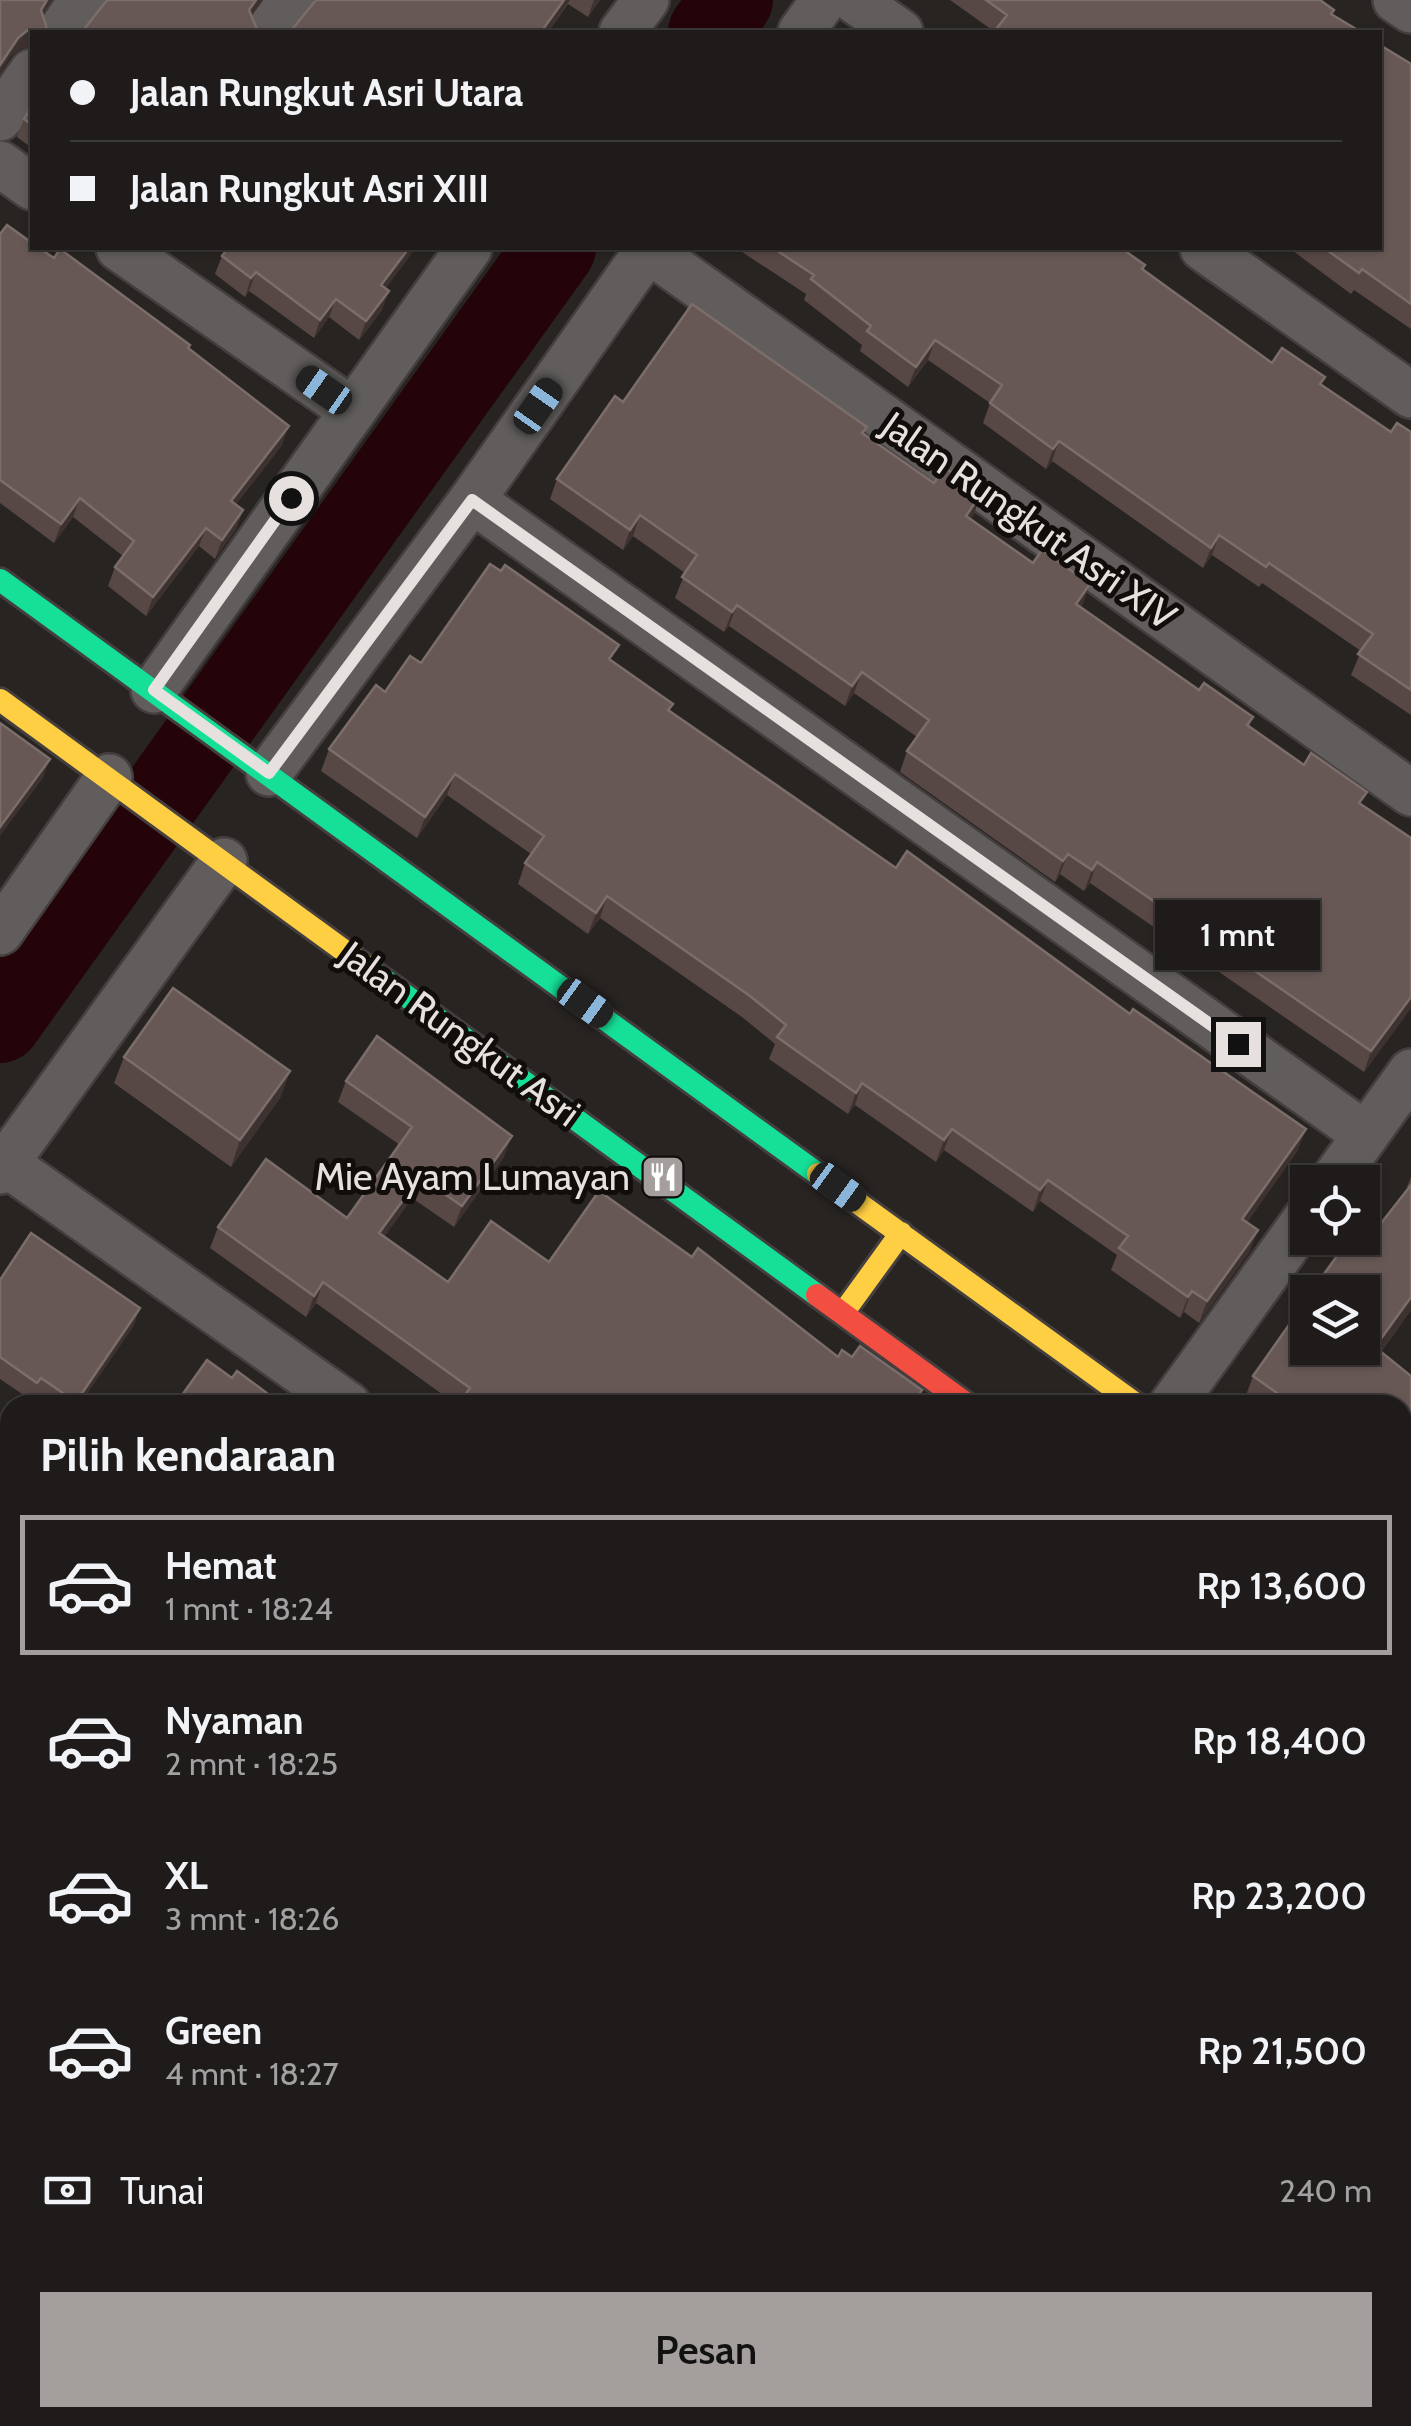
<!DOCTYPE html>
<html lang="id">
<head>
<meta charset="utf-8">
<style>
  :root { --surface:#1e1b1a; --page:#262423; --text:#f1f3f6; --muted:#a1a1a2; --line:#3c3939; --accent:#a49f9c }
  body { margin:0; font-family:Cabin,sans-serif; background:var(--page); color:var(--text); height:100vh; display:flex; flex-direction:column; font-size:38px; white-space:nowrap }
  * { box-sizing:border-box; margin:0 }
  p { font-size:32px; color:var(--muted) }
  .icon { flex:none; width:55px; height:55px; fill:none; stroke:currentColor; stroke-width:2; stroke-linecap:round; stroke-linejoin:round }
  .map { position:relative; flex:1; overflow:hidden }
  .panel { position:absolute; left:0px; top:1395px; width:1412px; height:1032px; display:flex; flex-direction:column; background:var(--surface); border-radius:30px 30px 0 0; box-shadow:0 2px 8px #0004,0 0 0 2px var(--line) }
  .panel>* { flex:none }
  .top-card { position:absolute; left:30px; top:30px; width:1352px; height:220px; border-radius:0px; box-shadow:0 2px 8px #0004,0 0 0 2px var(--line); display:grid; align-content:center; height:220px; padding:0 40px; background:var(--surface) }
  .tools { position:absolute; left:1290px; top:1165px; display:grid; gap:20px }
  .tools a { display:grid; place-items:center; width:90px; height:90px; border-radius:0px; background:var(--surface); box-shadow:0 2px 8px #0004,0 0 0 2px var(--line); font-size:50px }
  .end { position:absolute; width:45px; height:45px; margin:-22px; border:12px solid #e6e1de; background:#111; box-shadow:0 0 0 5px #111 }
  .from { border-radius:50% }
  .bubble { position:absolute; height:70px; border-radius:0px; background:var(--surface); box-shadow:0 2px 8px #0004,0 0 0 2px var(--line); font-size:32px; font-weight:600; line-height:70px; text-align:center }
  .car { position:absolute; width:30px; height:60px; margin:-30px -15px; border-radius:12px; box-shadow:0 0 8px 2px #0007; background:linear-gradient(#222 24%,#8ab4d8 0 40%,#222 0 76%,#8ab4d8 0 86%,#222 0) }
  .top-card b { display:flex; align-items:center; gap:35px; height:95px; font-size:38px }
  .top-card b+b { border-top:2px solid var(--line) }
  .top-card i { width:25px; height:25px; background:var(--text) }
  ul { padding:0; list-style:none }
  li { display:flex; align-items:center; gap:30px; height:140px; margin:0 20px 15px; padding:0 20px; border:5px solid transparent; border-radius:0px }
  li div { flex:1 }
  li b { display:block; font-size:38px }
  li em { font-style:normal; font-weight:600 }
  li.on { border-color:var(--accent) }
  li>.icon { width:90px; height:90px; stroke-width:1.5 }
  h2 { padding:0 40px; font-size:45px; line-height:120px }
  .pay { display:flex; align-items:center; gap:25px; height:110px; padding:0 40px; font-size:38px }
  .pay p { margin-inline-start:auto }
  .primary-button { display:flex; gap:20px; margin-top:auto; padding:20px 40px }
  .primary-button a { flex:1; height:115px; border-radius:0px; background:var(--accent); color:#111; font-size:40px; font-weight:600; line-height:115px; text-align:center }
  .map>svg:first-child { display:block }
  .built { fill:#332720 }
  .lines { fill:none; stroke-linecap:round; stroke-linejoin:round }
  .river { stroke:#240309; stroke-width:82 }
  .street-casing { stroke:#443f3e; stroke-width:50 }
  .fast-casing { stroke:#443f3e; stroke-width:28 }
  .slow-casing { stroke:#443f3e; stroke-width:28 }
  .jam-casing { stroke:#443f3e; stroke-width:28 }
  .street { stroke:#605d5c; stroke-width:45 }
  .fast { stroke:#16e098; stroke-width:22 }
  .slow { stroke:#ffcf43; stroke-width:22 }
  .jam { stroke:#f24e42; stroke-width:22 }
  .wall { fill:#584845 }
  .shaded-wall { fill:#3e3230 }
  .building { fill:#675855; stroke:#7b6e6a; stroke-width:2.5 }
  .route { stroke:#e6e1de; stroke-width:12 }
  .labels { text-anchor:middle; stroke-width:10; stroke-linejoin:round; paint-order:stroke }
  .street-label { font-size:38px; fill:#e6e1de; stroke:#110d0b }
  .poi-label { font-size:38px; fill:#e6e1de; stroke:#110d0b; text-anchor:end }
</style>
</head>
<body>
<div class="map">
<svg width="1411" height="2426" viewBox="0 0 1411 2426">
  <rect width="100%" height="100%" fill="#282422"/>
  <path class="built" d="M1411,2035V2426H1200L1188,2418H1402V2047Z"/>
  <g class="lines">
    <path class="river" d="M709,32L732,0
      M0,1022L555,248"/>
    <defs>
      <path id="street" d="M854,0L900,32
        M1396,0L1411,10
        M60,32L82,0
        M268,32L291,0
        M622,32L646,0
        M801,32L824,0
        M0,118L32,72
        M0,164L32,187
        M119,248L353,411
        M1203,248L1411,395
        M647,249L1411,793
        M472,500L1366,1135
        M154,690L469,248
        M269,773L472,500L649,248
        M0,932L109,777
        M5,1163L348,1405
        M0,1171L224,861
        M1332,1182L1411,1072
        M1172,1405L1308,1216
        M1402,1842L1411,1830
        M0,1965L10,1951
        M1402,2023L1411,2011
        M66,2426L72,2418
        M486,2426L492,2418
        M989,2426L995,2418
        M1112,2426L1119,2418"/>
      <path id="fast" d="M0,580L818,1174
        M365,966L817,1295"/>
      <path id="slow" d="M0,700L365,966
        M818,1174L1137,1405
        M843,1313L901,1233
        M1402,1598L1411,1604"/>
      <path id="jam" d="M817,1295L968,1405
        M1402,1724L1411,1730"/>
    </defs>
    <use href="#street" class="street-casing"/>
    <use href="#fast" class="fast-casing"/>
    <use href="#slow" class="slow-casing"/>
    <use href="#jam" class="jam-casing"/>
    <use href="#street" class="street"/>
    <use href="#fast" class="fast"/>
    <use href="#slow" class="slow"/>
    <use href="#jam" class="jam"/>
  </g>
  <path class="wall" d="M316,0H600L588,17L568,4L548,32H290Z
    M950,0H1320L1332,14L995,32Z
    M1411,64V329L1354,290L1351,294L1289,248H1380Z
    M32,106V148L17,137L24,119Z
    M0,234L32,248L190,345L189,348L282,445L236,504L243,510L236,529L215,559L199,546L146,616L108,586L115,567L123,556L73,517L54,543L0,503Z
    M736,248H1121L1144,269L1272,363L1322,385L1391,432H1411V715L1351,675L1361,651L1262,583L1259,587L1212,555L1203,568L1052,461L1046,469L983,423L990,403L928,360L908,387L860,351L862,345L804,300L806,294Z
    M222,256L386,289L382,310L359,340L329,317L314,338L249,291L245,297L215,274Z
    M623,402L864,435L974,514L970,519L1033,563L1090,584L1081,607L1199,690L1253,717L1249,726L1362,805L1411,1008L1364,1072L1090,883L1084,891L1060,874L1055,882L900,772L907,751L917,737L854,693L845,706L729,626L724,632L675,598L685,573L633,536L623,550L550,499L557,479Z
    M613,662L673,704L670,711L1298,1150L1247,1222L1250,1251L1199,1323L1184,1312L1180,1318L1111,1270L1117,1255L1040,1201L1033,1212L944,1150L936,1162L855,1105L848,1114L769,1059L775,1044L742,1017L600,918L588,934L518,884L525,863L531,854L447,795L417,838L321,771L329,749L385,692L421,663Z
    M124,1057L290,1071L280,1098L231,1167L114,1083Z
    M346,1081L504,1157L454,1227L412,1198L384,1237L448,1282L549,1262L692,1257L838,1357H852L922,1390L918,1402L921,1405H457L316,1303L306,1317L210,1248L218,1227L347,1218L400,1145L338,1102Z
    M1411,1177V1310L1381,1352L1411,1376V1520L1402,1532V1405H1249L1244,1401L1253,1376L1308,1298V1348H1362V1292H1311L1350,1238H1353L1364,1245L1409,1188L1407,1187Z
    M0,1280L134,1325L79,1405H48L34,1395L31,1400L0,1379Z
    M0,1449L10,1456V1595L0,1588Z
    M0,2022L10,2029V2348L0,2341Z
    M559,2418H956L953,2426H715L707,2421Z"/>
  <path class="shaded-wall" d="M47,0H52L34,29L41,10Z
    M256,0H263L242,28L249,10Z
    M564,0H570L548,32H541Z
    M594,0H600L588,17Z
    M29,29H47L46,32H32V48H22L11,56L0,73V65L18,38Z
    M409,248H416L374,304L381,285Z
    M256,272L249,291L245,297L251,278Z
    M389,291L382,310L359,340L366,321Z
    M336,299L329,317L314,338L320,320Z
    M935,340L928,360L908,387L916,367Z
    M289,426L282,445L224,520L231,501Z
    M1059,441L1052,461L1046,469L1053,449Z
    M981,494L974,514L958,536L966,516Z
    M80,498L73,517L54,543L61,524Z
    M243,510L236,529L215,559L222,540Z
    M640,515L633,536L623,550L630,530Z
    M206,528L199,546L146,616L153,597Z
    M1219,535L1212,555L1203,568L1211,548Z
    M1090,584L1083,604L1069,624L1076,604Z
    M737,605L729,626L724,632L732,612Z
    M862,672L854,693L845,706L852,686Z
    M50,759L43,778L0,836V827Z
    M455,774L447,795L417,838L425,817Z
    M1068,854L1060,874L1055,882L1063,861Z
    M1097,862L1090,883L1084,891L1092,870Z
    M607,896L600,918L588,934L596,913Z
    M1411,997V1008L1364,1072L1371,1051Z
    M290,1071L280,1098L231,1167L240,1140Z
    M862,1083L855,1105L848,1114L856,1093Z
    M952,1129L944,1150L936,1162L944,1140Z
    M1306,1129L1298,1150L1235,1240L1242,1219Z
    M512,1136L504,1157L454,1227L462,1206Z
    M420,1177L412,1198L372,1254L379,1233Z
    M1048,1180L1040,1201L1033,1212L1040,1190Z
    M1258,1230L1250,1251L1199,1323L1207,1301Z
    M323,1282L316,1303L306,1317L314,1296Z
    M1192,1291L1184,1312L1180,1318L1188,1297Z
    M1411,1297V1310L1366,1372L1375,1347Z
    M140,1308L134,1325L79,1405H74Z
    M1411,1508V1520L1402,1532V1528Z
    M10,1796V1808L0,1822V1810Z
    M1411,2280V2293L1402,2305V2292Z
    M433,2418H440L434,2426H427Z
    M702,2418H709L704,2426H697Z"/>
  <path class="building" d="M0,0H47L41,10L47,29H29L18,38L0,65Z
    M107,0H256L249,10L258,32H82Z
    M316,0H564L541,32H290Z
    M986,0H1320L1334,10L1331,14L1361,32H994L1007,15Z
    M1380,45L1411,64V304L1362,269L1359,273L1324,248H1380Z
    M32,106V125L24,119Z
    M7,225L32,243V248H39L54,258L60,249L190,345L188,348L289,426L231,501L243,510L222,540L206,528L153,597L115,567L134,541L80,498L61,524L0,480V234Z
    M228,248H409L381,285L389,291L366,321L336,299L320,320L256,272L251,278L222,256Z
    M773,248H1121L1145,265L1142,269L1272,363L1282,348L1325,377L1320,384L1391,432L1397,423L1411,432V690L1358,654L1373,634L1269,563L1266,567L1219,535L1211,548L1059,441L1053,449L990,403L1002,385L935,340L916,367L867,331L871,326L811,279L814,275Z
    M692,304L867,427L862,433L934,483L945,468L981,494L966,516L1033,563L1042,550L1090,584L1076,604L1199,690L1204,683L1253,717L1247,725L1304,765L1311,753L1367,792L1359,803L1411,838V997L1371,1051L1097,862L1092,870L1068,854L1063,861L907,751L929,720L862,672L852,686L737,605L732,612L682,577L697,555L640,515L630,530L557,479L615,396L623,402Z
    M490,564L501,571L505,565L619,645L609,659L673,704L668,710L896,868L907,851L1130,1014L1133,1009L1306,1129L1242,1219L1258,1230L1207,1301L1192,1291L1188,1297L1119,1248L1128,1236L1048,1180L1040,1190L952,1129L944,1140L862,1083L856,1093L777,1037L786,1025L750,996L607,896L596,913L525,863L544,836L455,774L425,817L329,749L376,685L385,692L410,656L421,663Z
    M0,723L50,759L0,827Z
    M173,988L290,1071L240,1140L124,1057Z
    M377,1036L512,1136L462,1206L420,1177L379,1233L448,1282L491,1221L549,1262L599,1191L692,1257L698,1248L838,1357L842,1350L852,1357L860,1346L922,1390L915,1400L921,1405H459L458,1404L470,1388L323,1282L314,1296L218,1227L266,1159L347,1218L412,1127L346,1081Z
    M1411,1185V1297L1375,1347L1411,1376V1508L1409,1511L1402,1507V1405H1294L1253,1376L1308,1298V1348H1362V1292H1311L1350,1238H1353L1364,1245Z
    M31,1233L140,1308L76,1402L41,1378L37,1383L0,1357V1280Z
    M207,1360L232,1378L237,1371L283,1405H175Z
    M0,1449L10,1456V1564L0,1557Z
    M10,1619V1796L0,1810V1633Z
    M0,2022L10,2029V2319L0,2313Z
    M1411,2164V2280L1402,2292V2176Z
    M1402,2299L1411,2305V2426H1312L1318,2418H1402Z
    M131,2418H433L427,2426H126Z
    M559,2418H702L697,2426H553Z
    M746,2418H953L948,2426H759Z"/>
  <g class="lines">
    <path class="route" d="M291,498L154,690L269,773L472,500L1238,1044"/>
  </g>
  <defs>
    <symbol id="restaurant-square" viewBox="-11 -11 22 22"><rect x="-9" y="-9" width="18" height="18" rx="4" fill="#a49f9c" stroke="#110d0b"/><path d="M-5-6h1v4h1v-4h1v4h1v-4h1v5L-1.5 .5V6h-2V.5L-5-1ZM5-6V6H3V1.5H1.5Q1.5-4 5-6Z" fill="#fff"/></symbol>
  </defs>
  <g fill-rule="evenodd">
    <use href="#restaurant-square" x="638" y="1152" width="50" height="50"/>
  </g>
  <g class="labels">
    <g class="street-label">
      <text transform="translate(1029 521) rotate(35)" y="13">Jalan Rungkut Asri XIV</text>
      <text transform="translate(460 1034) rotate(36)" y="13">Jalan Rungkut Asri</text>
    </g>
    <g class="poi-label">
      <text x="630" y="1190">Mie Ayam Lumayan</text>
    </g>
  </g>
</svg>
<div class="tools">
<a><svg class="icon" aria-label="locate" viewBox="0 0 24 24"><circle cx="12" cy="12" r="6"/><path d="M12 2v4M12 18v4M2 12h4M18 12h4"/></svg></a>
<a><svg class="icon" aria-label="layers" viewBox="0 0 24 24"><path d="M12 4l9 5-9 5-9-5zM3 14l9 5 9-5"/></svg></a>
</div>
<i class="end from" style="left:291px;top:498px"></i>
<i class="end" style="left:1238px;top:1044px"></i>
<div class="bubble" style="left:1155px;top:900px;width:165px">1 mnt</div>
<i class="car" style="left:324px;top:390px;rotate:305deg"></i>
<i class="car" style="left:538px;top:406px;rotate:35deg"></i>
<i class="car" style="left:585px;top:1003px;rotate:126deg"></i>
<i class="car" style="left:838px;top:1187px;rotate:126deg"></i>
<div class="top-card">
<b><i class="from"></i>Jalan Rungkut Asri Utara</b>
<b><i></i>Jalan Rungkut Asri XIII</b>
</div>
<section class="panel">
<h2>Pilih kendaraan</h2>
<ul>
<li class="on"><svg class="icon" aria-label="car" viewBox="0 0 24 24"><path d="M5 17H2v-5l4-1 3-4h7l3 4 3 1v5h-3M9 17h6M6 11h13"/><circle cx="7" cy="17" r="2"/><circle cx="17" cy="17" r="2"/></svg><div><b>Hemat</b><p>1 mnt · 18:24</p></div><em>Rp 13,600</em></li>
<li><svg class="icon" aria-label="car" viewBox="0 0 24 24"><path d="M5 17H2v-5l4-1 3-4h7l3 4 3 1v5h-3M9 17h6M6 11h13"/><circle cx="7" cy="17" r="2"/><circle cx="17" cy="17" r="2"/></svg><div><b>Nyaman</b><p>2 mnt · 18:25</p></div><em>Rp 18,400</em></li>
<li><svg class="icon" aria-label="car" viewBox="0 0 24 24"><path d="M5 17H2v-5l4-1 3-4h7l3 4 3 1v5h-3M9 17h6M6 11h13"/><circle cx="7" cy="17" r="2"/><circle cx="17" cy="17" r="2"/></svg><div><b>XL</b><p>3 mnt · 18:26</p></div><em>Rp 23,200</em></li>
<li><svg class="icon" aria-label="car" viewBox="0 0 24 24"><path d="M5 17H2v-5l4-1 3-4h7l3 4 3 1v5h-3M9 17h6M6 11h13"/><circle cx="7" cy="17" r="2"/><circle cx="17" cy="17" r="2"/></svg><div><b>Green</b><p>4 mnt · 18:27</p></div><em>Rp 21,500</em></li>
</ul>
<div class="pay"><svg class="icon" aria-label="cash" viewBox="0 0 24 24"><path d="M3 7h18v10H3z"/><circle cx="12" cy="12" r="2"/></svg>Tunai<p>240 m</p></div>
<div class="primary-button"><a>Pesan</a></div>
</section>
</div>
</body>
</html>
